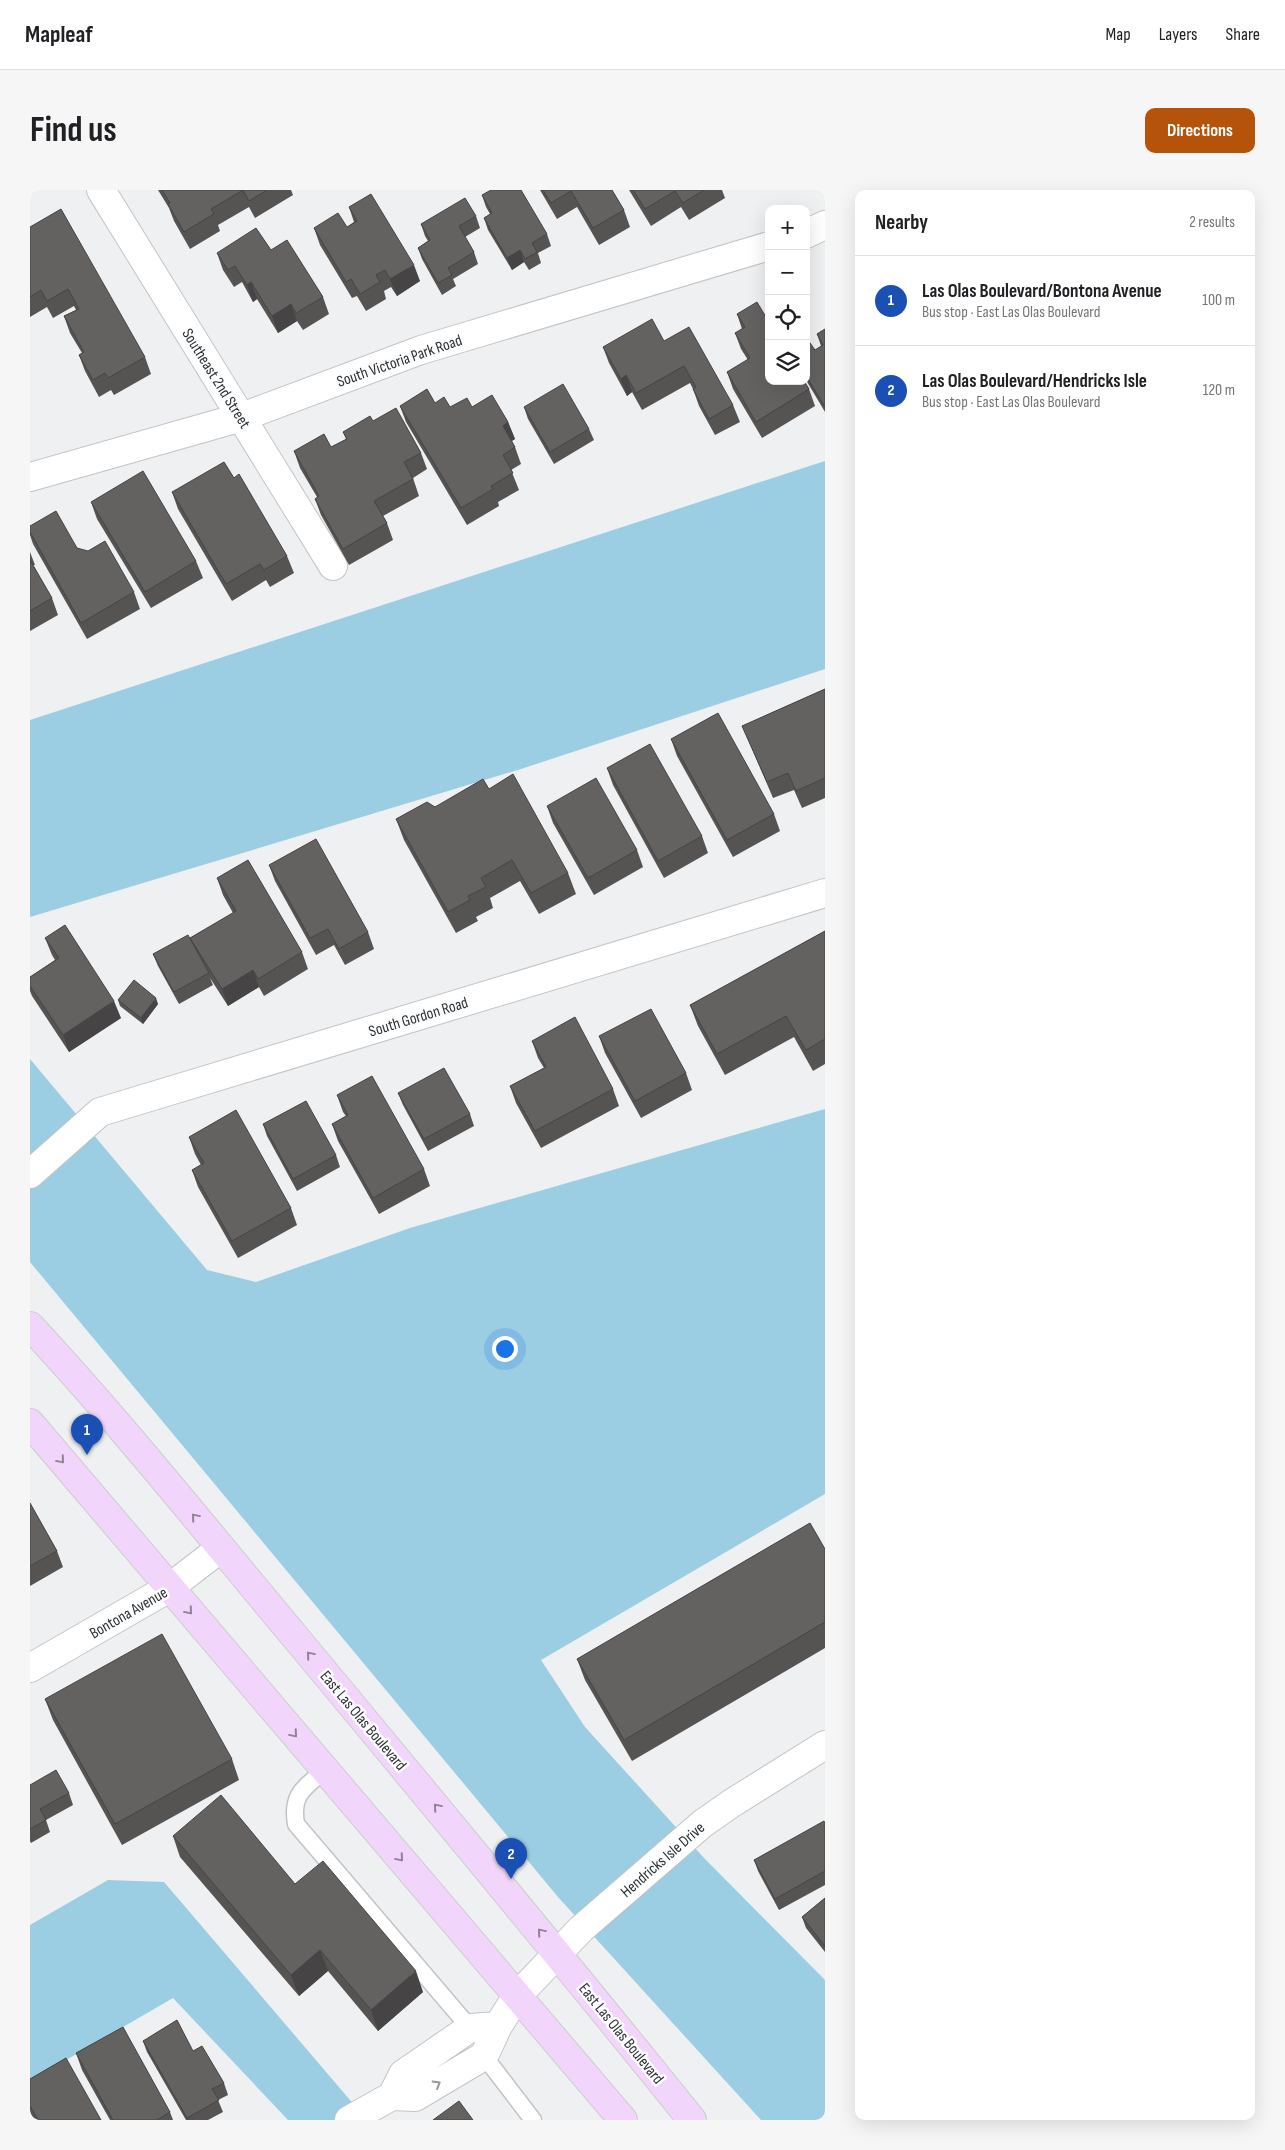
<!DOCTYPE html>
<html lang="en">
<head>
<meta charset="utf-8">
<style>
  :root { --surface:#fff; --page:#f6f6f6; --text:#202124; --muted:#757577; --line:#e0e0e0; --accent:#b45309 }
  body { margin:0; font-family:"Sofia Sans Condensed",sans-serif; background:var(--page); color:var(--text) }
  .controls { position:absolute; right:15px; top:15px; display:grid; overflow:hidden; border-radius:10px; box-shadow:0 5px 20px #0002 }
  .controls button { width:45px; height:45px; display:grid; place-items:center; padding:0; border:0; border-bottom:1px solid var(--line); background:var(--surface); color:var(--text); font:25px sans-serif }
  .you { position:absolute; left:474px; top:1158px; width:18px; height:18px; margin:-12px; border:4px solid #fff; border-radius:50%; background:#1a73e8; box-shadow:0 0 0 8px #1a73e833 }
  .badge { display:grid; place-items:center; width:32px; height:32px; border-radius:50%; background:var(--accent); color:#fff; font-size:16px; font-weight:700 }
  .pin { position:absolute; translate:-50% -41px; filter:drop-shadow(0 1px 2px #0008) }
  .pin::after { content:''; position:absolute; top:26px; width:18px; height:15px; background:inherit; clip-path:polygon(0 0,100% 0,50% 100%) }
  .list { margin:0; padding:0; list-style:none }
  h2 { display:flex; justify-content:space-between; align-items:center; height:65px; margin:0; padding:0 20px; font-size:21px }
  h2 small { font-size:16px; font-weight:400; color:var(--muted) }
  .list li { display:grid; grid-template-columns:32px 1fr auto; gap:15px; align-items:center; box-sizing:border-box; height:90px; padding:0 20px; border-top:1px solid var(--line) }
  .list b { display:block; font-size:19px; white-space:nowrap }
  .list p { margin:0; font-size:16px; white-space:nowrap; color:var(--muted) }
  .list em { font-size:16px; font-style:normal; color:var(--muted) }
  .icon { flex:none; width:28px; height:28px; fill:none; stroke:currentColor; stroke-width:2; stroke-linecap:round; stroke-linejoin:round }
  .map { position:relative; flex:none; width:795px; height:1930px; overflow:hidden; border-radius:10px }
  header { display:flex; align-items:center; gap:30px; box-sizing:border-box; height:70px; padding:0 25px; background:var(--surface); border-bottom:1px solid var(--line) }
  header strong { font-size:24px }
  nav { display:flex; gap:28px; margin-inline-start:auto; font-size:18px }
  .intro { display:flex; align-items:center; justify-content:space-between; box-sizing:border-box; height:120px; padding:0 30px }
  h1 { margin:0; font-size:35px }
  .button { padding:12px 22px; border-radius:10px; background:var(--accent); color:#fff; font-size:18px; font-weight:700 }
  main { display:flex; gap:30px; padding:0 30px }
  aside { flex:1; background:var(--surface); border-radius:10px; box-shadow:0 5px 20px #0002 }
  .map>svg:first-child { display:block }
  .water { fill:#9bcde3 }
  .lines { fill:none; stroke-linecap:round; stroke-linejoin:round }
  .service-casing { stroke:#c2c4c7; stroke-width:19 }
  .minor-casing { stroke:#c2c4c7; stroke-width:30 }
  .primary-casing { stroke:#cdcdcd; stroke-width:30 }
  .service { stroke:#fff; stroke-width:16 }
  .minor { stroke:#fff; stroke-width:28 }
  .primary { stroke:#f2d5fb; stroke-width:28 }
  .wall { fill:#565353 }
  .shaded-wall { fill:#464444 }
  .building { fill:#646161; stroke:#464444 }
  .oneway { stroke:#908296 }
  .oneway2 { stroke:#979798 }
  .labels { text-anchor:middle; stroke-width:5; stroke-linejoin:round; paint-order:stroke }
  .street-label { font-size:16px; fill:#2f2f30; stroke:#fbfdff }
</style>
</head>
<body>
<header>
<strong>Mapleaf</strong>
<nav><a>Map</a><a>Layers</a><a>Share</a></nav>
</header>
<div class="intro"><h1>Find us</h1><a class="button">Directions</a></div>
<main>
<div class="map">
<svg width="795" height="1930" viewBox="0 0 795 1930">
  <rect width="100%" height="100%" fill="#eef0f2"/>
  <path class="water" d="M795,271V479L491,579L0,727V530Z
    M0,869L177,1080L226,1092L380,1038L795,919V1304L511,1470L555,1537L674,1668L795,1790V1930H731L528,1707L0,1072Z
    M78,1690L134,1692L337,1930H258L143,1808L0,1891V1735Z"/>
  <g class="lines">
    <defs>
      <path id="service" d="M295,1580C274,1598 261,1604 266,1634L440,1838
        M454,1866L503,1930"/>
      <path id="minor" d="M71,0L303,376
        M776,44L795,35
        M0,287L212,227L391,160L739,56
        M0,984L70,922L795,703
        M0,1478L139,1398L191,1358
        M362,1906L373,1884L440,1838L468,1836
        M319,1930L362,1906L385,1907L454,1866L468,1836L487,1806L551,1739L672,1634L702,1613L795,1555"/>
      <path id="primary" d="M0,1136C93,1236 179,1344 266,1448C399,1608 532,1768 662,1930
        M0,1233L593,1930"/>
    </defs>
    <use href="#service" class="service-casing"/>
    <use href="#minor" class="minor-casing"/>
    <use href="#primary" class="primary-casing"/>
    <use href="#service" class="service"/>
    <use href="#minor" class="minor"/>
    <use href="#primary" class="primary"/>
  </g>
  <path class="wall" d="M128,0H261L263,5L225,28L219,17L188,35L190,41L160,59L144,31L139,18Z
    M510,0H582L594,20L600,37L569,55L547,17L527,29Z
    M599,0H692L695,8L659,30L651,17L621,36Z
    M452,5L517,44L521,56L508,63L511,73L499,80L494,72L482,80L458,40L454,28L460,24L456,17Z
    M319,17L390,91L367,106L361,97L354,101L356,109L336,121L327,106L322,108L290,55L284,38L317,37L324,32Z
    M446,26L450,38L435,47L444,62L448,74L423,89L426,96L412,105L392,69L388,58L398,51L395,46L391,34Z
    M0,37L115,167L121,184L84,205L81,200L69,207L55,181L49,165L52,163L40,143L34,126L46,120L44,116L23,128L17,117L0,127Z
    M241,60L293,107L299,124L273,140L267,131L248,143L227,109L223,112L212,92L204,97L193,80L187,63Z
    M707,124L779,199L785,216L732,248L703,199L697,182L718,170L711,159L705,143L712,139Z
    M795,139V222L776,190V151L785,160L791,156L787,144Z
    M634,151L703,215L710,232L685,245L669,216L663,199L660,193L612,220L602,202L597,206L579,173L573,157Z
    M405,213L420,217H442L478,232L485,249L481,251L485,257L491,274L481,280L489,300L468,312L469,316L437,335L376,232L370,216Z
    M494,217L559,239L564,250L524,274L498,229Z
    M343,231L391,263L397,279L383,288L389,306L353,326L357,333L363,350L319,375L291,325L285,309L287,307L270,278L264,261L301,257L316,249L313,242Z
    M204,288L257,366L264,383L240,397L236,390L202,411L148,319L142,302Z
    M61,312L166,371L173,388L121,418L67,329Z
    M0,336L47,358L104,402L110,419L57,449L3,354L0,345Z
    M0,362L5,375H3L22,408L28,425L0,441Z
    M795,499V608L772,618L764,600L743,608L719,552L712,536Z
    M641,549L744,624L750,641L703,667L647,566Z
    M577,578L672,646L678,663L634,688L583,595Z
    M459,599L538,683L546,704L509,724L490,691L460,708L463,718L446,727L448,731L426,743L374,650L366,629Z
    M517,616L607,660L613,677L564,705L523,633Z
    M239,675L338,742L344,759L315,775L304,755L286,765L245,691Z
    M187,688L272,762L278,779L234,806L229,797L198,816L180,788L183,795L149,814L128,776L123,764L162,753L160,748L203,723L193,705Z
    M795,741V874L783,881L764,847L695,885L668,836L660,815Z
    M15,748L91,828L39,862L2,806L0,801V787L25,770L22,765Z
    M88,810L128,814L113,834L90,816Z
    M569,846L656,883L662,900L611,928L575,863Z
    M502,851L583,899L589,916L511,958L486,913L480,896L514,878L508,868Z
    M368,903L440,924L444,936L398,961L373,915Z
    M307,905L394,979L400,996L349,1024L308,951L302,934L316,926L313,922Z
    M233,934L306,965L310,977L267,1001L237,946Z
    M159,947L261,1018L267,1035L208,1068L168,997L162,980L171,975L165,964Z
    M0,1313L27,1361L33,1377L0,1396Z
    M795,1359V1458L602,1571L555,1490L547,1469Z
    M15,1509L202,1569L209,1590L92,1655L23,1530Z
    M0,1595L39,1603L43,1615L16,1630L20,1642L1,1653L0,1651Z
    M795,1633V1695L749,1720L728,1681L724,1670Z
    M143,1646L265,1694L393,1802L348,1841L298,1781L269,1806L150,1667Z
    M795,1708V1762L776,1738L772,1727Z
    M113,1851L163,1861L194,1893L198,1905L188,1910L193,1922L178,1930H156L117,1862Z
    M46,1863L140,1922L143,1930H80L52,1880Z
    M0,1889L71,1930H4L0,1922Z"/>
  <path class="shaded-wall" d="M490,60L494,72L482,80L477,68Z
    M384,75L390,91L367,106L360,89Z
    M221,92L227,109L223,112L217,95Z
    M261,114L267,131L248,143L242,126Z
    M596,185L602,202L597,206L591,189Z
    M478,232L485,249L479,253L473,236Z
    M223,780L229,797L198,816L192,799Z
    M126,808L128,814L113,834L111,828Z
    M84,811L91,828L39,862L33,845Z
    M290,1760L298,1781L269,1806L261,1785Z
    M386,1781L393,1802L348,1841L341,1820Z"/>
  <path class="building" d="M132,0H237L219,11L213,0L181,19L184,24L154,42L138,14L140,13Z
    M461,0H491L517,44L502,53L507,62L495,69L490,60L477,68L454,28L462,23L452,5Z
    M513,0H582L594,20L563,38L541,1L521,13Z
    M603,0H674L653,13L645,1L615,19Z
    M341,4L384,75L360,89L355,80L346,85L350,92L330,104L321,89L316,92L284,38L308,23L317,37L327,31L319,17Z
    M435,8L446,26L429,36L444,62L418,78L422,85L408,93L388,58L400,50L391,34Z
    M31,19L115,167L78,188L75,183L63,190L49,165L54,162L34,126L49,119L38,99L17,111L11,100L0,107V37Z
    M226,38L241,60L257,50L293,107L266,123L261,114L242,126L221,92L217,95L205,76L198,80L187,63Z
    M727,112L739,132V191H774L779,199L726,232L697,182L720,168L705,143L715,137L707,124Z
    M622,129L634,151L659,137L703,215L679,229L663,199L666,197L654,176L606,203L596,185L591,189L573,157Z
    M795,139V217L776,186V151L778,150L785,160L793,155L787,144Z
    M533,194L559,239L520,262L494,217Z
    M397,199L405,213L414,207L420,217L437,208L442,217L462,205L478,232L473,236L485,257L473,265L483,283L461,296L463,299L431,318L370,216Z
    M366,218L391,263L374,272L383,289L344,311L357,333L313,359L285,309L289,306L264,261L294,244L301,257L317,249L313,242L340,226L343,231Z
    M194,272L204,288L209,284L257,366L234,380L230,374L196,394L142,302Z
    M113,281L166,371L115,402L61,312Z
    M26,321L47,358L58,361L75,351L104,402L51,433L0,342V336Z
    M0,370L22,408L0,421Z
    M795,499V588L766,601L758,583L737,592L712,536Z
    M688,523L744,624L697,650L641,549Z
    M620,554L672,646L628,671L577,578Z
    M483,584L538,683L501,703L482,670L451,688L456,697L438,706L440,710L418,722L366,629L397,612L405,617L453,589L459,599Z
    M566,588L607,660L558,688L517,616Z
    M286,649L338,742L309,759L298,739L280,748L239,675Z
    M218,670L272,762L228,789L223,780L192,799L160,748L206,721L187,688Z
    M35,735L84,811L33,845L0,796V787L29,768L15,748Z
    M795,741V849L776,860L756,826L687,864L660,815Z
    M158,745L179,783L144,802L123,764Z
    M104,790L126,808L111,828L88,810Z
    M621,819L656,883L605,911L569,846Z
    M545,827L583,899L505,941L480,896L516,877L502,851Z
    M414,878L440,924L394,949L368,903Z
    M342,886L394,979L343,1008L302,934L318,925L307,905Z
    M276,911L306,965L263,989L233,934Z
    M206,920L261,1018L202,1051L162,980L174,973L159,947Z
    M0,1313L27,1361L0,1376Z
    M780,1333L795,1359V1432L594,1550L547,1469Z
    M132,1444L202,1569L85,1634L15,1509Z
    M26,1580L39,1603L10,1619L16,1630L0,1639V1595Z
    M191,1605L265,1694L293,1671L386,1781L341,1820L290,1760L261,1785L143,1646Z
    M794,1631L795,1633V1681L745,1709L724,1670Z
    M795,1708V1756L772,1727Z
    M147,1830L163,1861L172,1856L194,1893L182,1899L189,1910L157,1928L113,1851Z
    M93,1837L140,1922L127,1930H83L46,1863Z
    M36,1868L71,1930H8L0,1916V1889Z
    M429,1911L443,1930H403Z"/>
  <defs><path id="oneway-chevron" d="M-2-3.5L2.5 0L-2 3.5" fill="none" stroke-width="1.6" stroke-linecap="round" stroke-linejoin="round" transform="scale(1.25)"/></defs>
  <g class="oneway">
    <use href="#oneway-chevron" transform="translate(31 1270) rotate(50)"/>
    <use href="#oneway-chevron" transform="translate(165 1327) rotate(-130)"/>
    <use href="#oneway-chevron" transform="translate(159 1421) rotate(50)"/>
    <use href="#oneway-chevron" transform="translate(280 1465) rotate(-130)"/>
    <use href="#oneway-chevron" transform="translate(264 1544) rotate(50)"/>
    <use href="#oneway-chevron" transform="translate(407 1617) rotate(-130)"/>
    <use href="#oneway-chevron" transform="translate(370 1668) rotate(50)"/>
    <use href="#oneway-chevron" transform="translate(511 1742) rotate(-130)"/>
  </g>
  <use class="oneway2" href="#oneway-chevron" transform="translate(407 1894) rotate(-31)"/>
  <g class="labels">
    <g class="street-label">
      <text transform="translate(369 170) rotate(-19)" y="6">South Victoria Park Road</text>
      <text transform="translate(187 188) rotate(58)" y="6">Southeast 2nd Street</text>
      <text transform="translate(388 826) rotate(-17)" y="6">South Gordon Road</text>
      <text transform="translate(98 1422) rotate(-30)" y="6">Bontona Avenue</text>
      <text transform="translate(334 1530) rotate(50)" y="6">East Las Olas Boulevard</text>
      <text transform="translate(632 1669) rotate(-41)" y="6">Hendricks Isle Drive</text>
      <text transform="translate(592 1843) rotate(51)" y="6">East Las Olas Boulevard</text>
    </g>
  </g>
</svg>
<div class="controls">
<button>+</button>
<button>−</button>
<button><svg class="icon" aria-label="locate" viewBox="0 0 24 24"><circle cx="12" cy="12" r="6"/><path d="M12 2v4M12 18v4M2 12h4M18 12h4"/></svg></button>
<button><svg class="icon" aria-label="layers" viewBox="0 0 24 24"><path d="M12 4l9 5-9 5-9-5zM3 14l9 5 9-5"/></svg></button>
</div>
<div class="you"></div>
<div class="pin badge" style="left:57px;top:1265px;background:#1a4fb4">1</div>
<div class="pin badge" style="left:481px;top:1689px;background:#1a4fb4">2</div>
</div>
<aside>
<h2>Nearby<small>2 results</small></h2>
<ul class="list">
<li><span class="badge" style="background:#1a4fb4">1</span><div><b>Las Olas Boulevard/Bontona Avenue</b><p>Bus stop · East Las Olas Boulevard</p></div><em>100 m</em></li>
<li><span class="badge" style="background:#1a4fb4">2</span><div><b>Las Olas Boulevard/Hendricks Isle</b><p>Bus stop · East Las Olas Boulevard</p></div><em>120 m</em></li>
</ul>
</aside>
</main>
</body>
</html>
